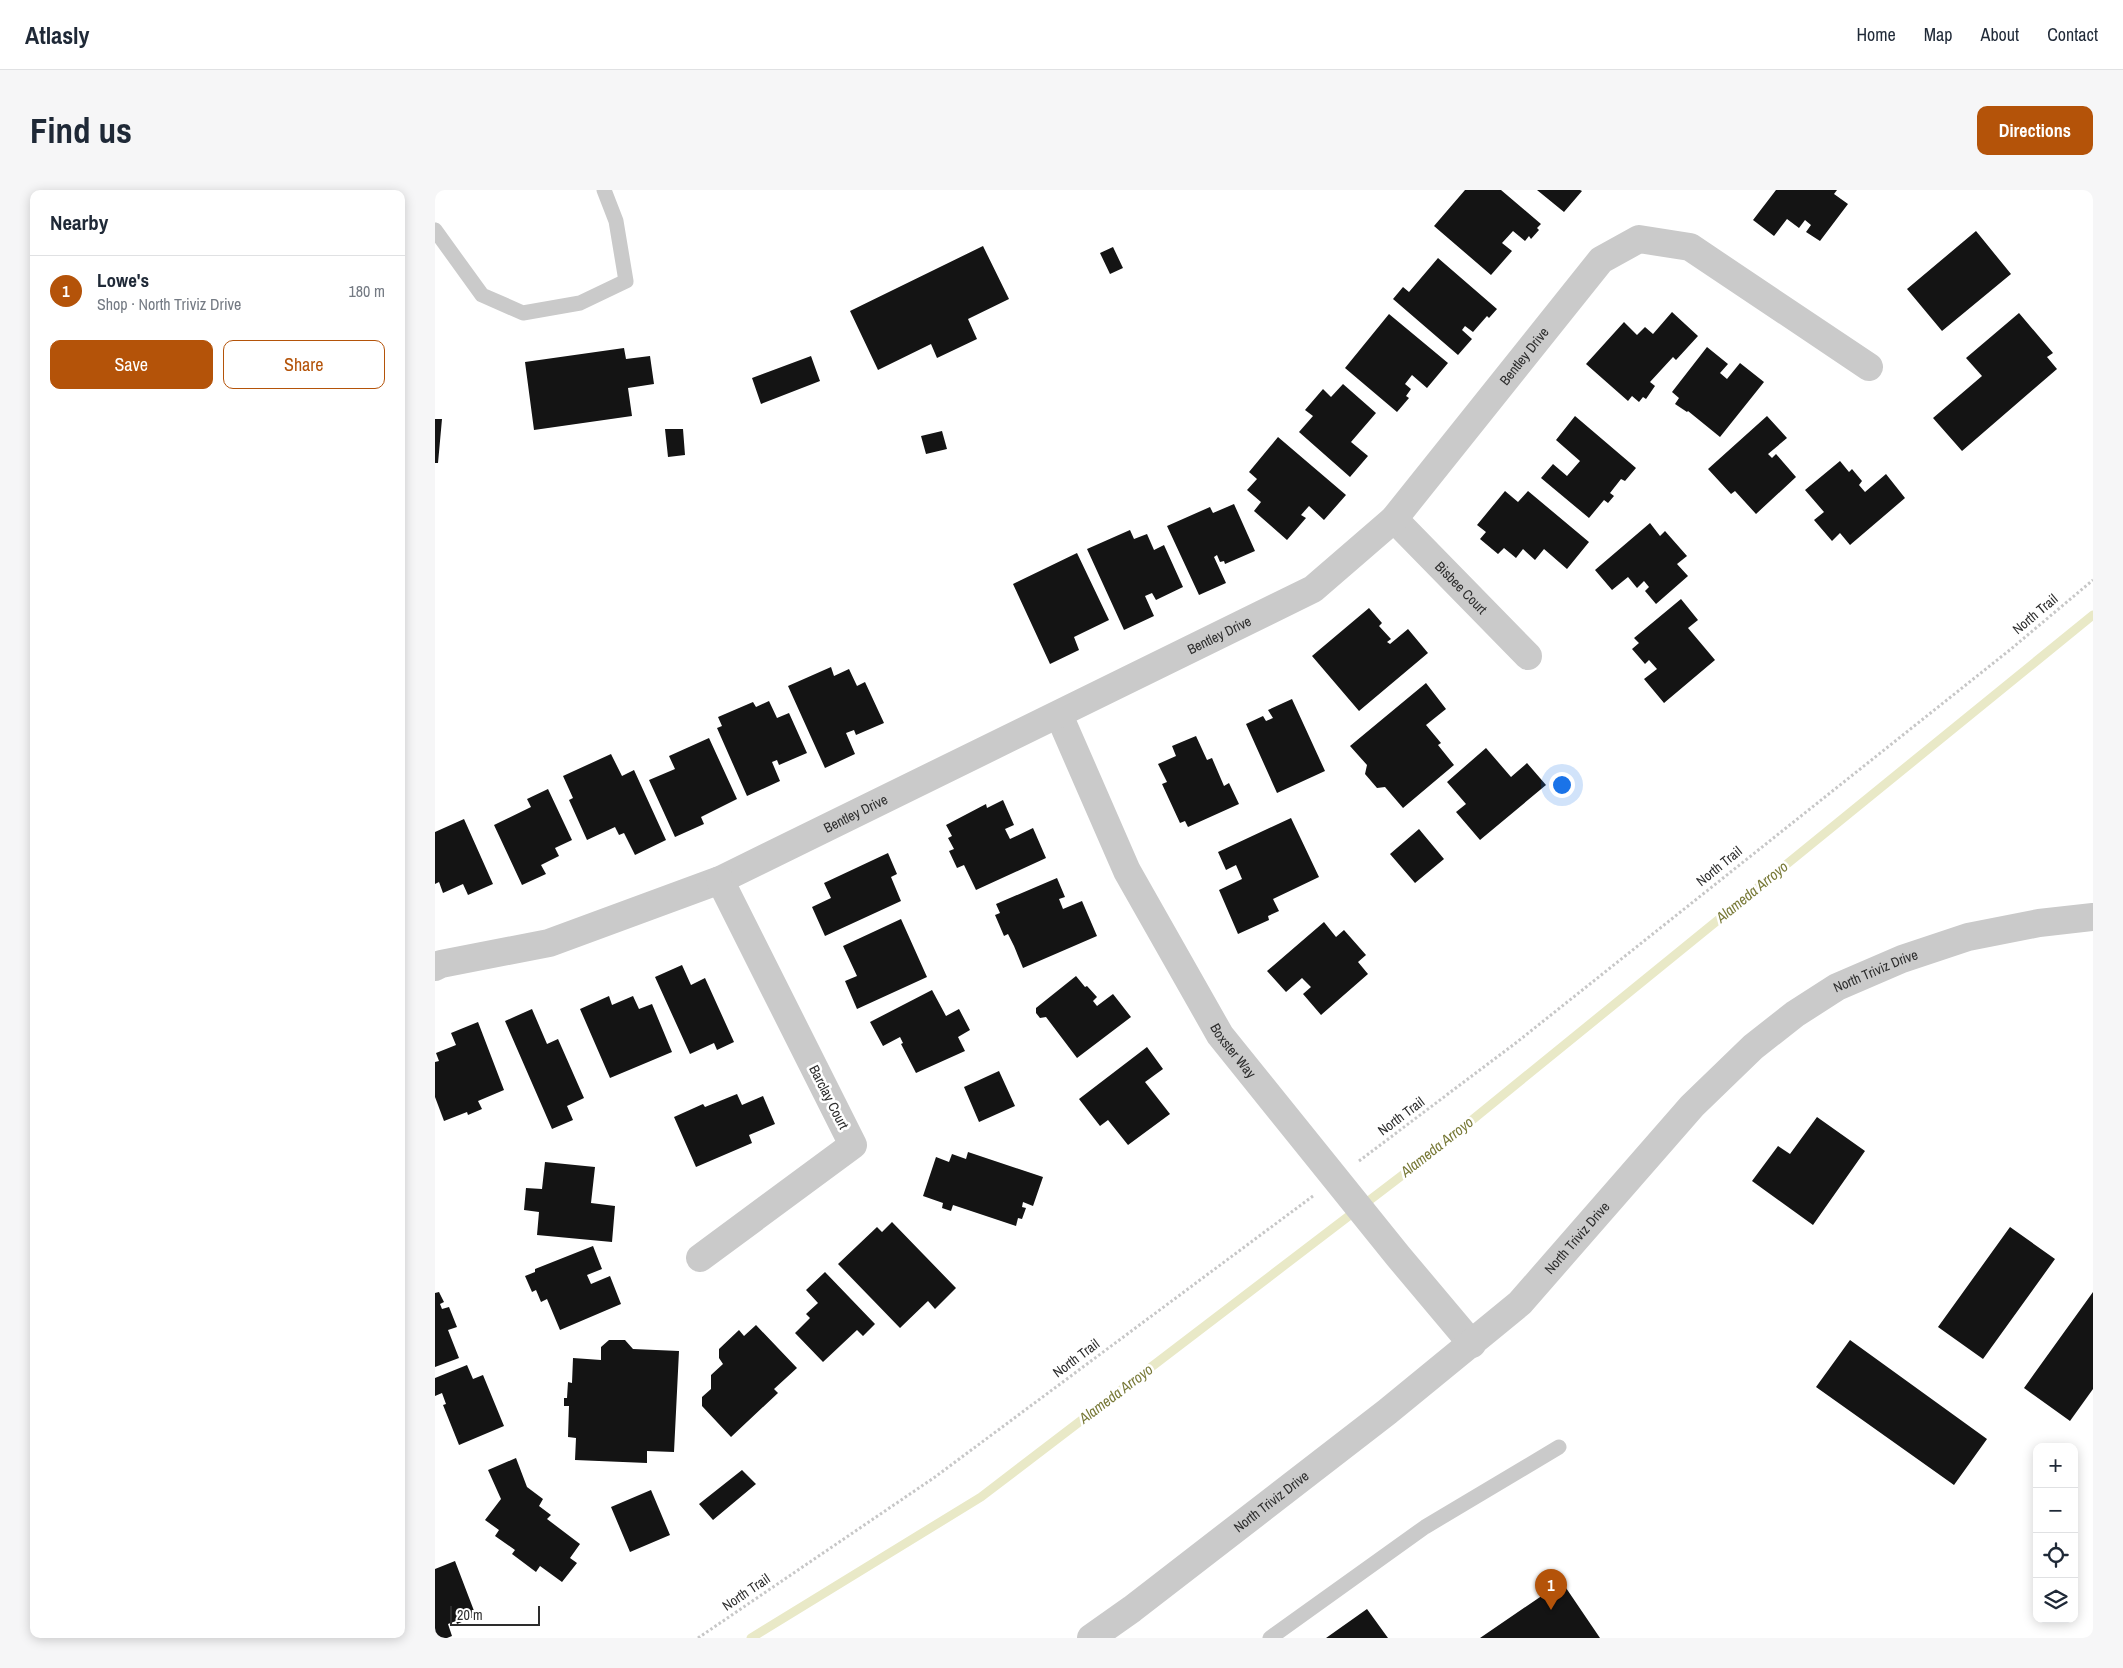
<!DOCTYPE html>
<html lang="en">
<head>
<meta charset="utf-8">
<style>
  :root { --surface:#fff; --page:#f6f6f7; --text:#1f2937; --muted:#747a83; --line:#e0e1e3; --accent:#b45309 }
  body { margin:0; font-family:"Archivo Narrow",sans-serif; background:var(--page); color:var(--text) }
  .controls { position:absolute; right:15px; bottom:15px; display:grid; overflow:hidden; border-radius:10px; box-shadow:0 2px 12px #0003 }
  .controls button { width:45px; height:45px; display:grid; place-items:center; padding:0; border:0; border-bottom:1px solid var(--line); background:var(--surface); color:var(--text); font:25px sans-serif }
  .scale { position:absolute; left:15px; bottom:12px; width:90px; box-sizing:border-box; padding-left:5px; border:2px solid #2d2d2d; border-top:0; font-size:14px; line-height:18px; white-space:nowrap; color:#2d2d2d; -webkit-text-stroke:4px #fff; paint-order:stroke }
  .you { position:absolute; left:1126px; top:594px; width:18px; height:18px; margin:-12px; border:4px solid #fff; border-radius:50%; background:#1a73e8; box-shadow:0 0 0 8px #1a73e833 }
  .badge { display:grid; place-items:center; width:32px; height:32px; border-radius:50%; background:var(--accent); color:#fff; font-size:16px; font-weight:700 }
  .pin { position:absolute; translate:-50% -41px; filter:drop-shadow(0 1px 2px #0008) }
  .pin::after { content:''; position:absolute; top:26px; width:18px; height:15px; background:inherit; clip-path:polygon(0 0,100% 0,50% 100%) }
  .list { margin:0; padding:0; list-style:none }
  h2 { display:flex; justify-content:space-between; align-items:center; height:65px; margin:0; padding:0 20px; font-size:21px }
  h2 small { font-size:16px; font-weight:400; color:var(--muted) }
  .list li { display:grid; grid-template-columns:32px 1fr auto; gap:15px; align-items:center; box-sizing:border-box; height:70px; padding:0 20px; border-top:1px solid var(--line) }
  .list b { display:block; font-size:19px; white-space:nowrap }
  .list p { margin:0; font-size:16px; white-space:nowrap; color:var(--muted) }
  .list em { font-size:16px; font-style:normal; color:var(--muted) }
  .actions { display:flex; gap:10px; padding:15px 20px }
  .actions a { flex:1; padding:11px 0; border:1px solid var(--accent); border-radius:10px; text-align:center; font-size:18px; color:var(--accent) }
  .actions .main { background:var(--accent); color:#fff }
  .icon { flex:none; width:28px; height:28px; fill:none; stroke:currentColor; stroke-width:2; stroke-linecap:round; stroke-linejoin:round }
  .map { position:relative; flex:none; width:1658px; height:1448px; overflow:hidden; border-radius:10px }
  header { display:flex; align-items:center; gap:30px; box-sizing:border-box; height:70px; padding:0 25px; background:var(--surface); border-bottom:1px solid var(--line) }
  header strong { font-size:24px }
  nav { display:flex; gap:28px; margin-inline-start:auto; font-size:18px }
  .intro { display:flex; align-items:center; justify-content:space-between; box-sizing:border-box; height:120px; padding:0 30px }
  h1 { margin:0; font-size:35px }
  .button { padding:12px 22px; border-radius:10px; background:var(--accent); color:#fff; font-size:18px; font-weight:700 }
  main { display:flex; gap:30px; padding:0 30px }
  aside { flex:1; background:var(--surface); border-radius:10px; box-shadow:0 2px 12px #0003 }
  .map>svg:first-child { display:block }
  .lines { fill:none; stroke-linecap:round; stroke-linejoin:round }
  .stream { stroke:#e9e9c7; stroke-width:9 }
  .building { fill:#141414 }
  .path { stroke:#c7c7c7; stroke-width:3; stroke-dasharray:2.5 2.5; stroke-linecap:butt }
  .service { stroke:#cacaca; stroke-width:15 }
  .minor { stroke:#cacaca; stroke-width:28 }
  .tertiary { stroke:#cacaca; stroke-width:28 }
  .labels { text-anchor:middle; stroke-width:5; stroke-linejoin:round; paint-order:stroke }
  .street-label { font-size:14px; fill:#2d2d2d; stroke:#fff }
  .water-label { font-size:15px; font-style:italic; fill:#787937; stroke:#fff }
</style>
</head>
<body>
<header>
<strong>Atlasly</strong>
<nav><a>Home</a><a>Map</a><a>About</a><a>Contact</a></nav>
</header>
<div class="intro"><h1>Find us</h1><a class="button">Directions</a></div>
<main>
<aside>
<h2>Nearby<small></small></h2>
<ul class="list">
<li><span class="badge">1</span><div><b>Lowe's</b><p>Shop · North Triviz Drive</p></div><em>180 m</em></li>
</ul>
<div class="actions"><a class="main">Save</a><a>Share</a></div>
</aside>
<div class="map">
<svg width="1658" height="1448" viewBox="0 0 1658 1448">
  <rect width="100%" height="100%" fill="#fff"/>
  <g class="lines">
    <path class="stream" d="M316,1448L546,1307L999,961L1658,425"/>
  </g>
  <path class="building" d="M1030,0H1066L1106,34L1102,38L1104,40L1096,49L1094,46L1090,51L1078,41L1067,53L1077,61L1056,85L999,36Z
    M1102,0H1145L1147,1L1129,22Z
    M1341,0H1402L1399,4L1413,14L1385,51L1371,42L1376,35L1370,30L1364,38L1352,29L1339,46L1318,30Z
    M1541,41L1576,84L1507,141L1472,99Z
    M548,56L574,109L533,129L542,149L502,168L496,154L443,180L415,121Z
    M678,57L688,78L675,84L665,63Z
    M1003,68L1062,119L1054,128L1052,126L1038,142L1030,136L1027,140L1037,149L1023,165L958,109L968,97L974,102Z
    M1237,122L1263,146L1241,170L1238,167L1215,192L1220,196L1211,209L1208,207L1204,212L1197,206L1193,211L1151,174L1189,132L1202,145L1210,137L1218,144Z
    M1584,123L1618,163L1612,167L1622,179L1527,261L1498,228L1547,186L1531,168Z
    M954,124L1013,173L992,198L977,185L970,194L976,199L971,206L974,208L962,222L910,178Z
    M1272,157L1293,174L1285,183L1292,189L1305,173L1329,192L1285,247L1253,221L1252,222L1240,214L1244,208L1237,202Z
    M189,158L191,169L215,166L219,194L193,198L197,226L99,240L90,172Z
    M376,166L385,191L326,214L317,188Z
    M908,194L941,223L916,252L933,266L915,287L864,242L878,226L870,220L888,199L896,207Z
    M1140,226L1201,278L1190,291L1186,289L1175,303L1179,306L1173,313L1169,310L1154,328L1106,288L1118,274L1132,286L1145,271L1121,250Z
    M1332,226L1352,248L1333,264L1337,268L1341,264L1361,287L1321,324L1300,301L1296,304L1273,279Z
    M0,229H7L3,273H0Z
    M230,239H248L250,265L233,267Z
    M507,241L512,259L491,264L486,246Z
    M843,247L911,305L889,330L874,316L866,325L871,328L852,350L819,321L826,312L812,300L822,289L814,282Z
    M1405,271L1414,282L1417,279L1427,291L1424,295L1430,302L1451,284L1470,308L1415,355L1405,343L1397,351L1379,330L1389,322L1370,300Z
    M1070,301L1083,312L1093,301L1154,352L1132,379L1109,359L1100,370L1088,359L1081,368L1069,358L1063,364L1045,349L1051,342L1042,335Z
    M799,314L820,361L790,374L789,371L785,372L782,365L779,367L791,393L764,405L732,336L775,317L778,323Z
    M1215,333L1225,346L1230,341L1252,366L1242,374L1253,386L1221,414L1210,401L1214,397L1209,391L1202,398L1193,387L1177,400L1160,380Z
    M695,340L699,349L712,344L719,360L729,355L748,397L721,410L717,403L710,406L719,426L689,440L652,359Z
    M642,363L674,430L639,447L644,460L615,474L578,394Z
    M1246,409L1263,430L1253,438L1280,470L1229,513L1209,489L1222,479L1214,470L1210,474L1197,459L1204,453L1199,448Z
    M934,418L947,433L944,436L956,449L952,452L955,454L973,439L993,463L924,521L877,466Z
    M396,477L399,486L414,479L422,496L430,492L449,533L421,545L419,540L411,543L420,564L390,578L353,496Z
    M991,493L1011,519L991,535L1006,553L1003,555L1019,575L968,618L950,597L942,598L930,584L932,575L915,556Z
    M857,509L890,581L842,603L811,534L828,526L831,531L838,528L833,520Z
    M334,511L342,528L354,523L372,563L344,575L342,570L337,572L345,591L312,606L282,538L287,536L283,527L318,512L321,517Z
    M761,546L772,570L777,568L789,596L794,593L804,614L753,637L750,631L745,633L727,594L732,592L723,574L741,566L737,556Z
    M274,548L302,609L266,627L269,634L240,647L214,590L240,579L234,566Z
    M1051,558L1076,587L1092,573L1111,595L1045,650L1021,622L1031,614L1012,592Z
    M176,564L187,586L199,580L231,650L200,665L189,643L184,645L180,637L152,650L134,610L138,608L128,586Z
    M113,599L137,650L120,658L124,666L106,675L111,684L87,695L59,635L96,617L92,609Z
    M568,610L579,635L570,639L575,649L598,638L611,668L541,700L529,675L522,678L514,661L519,659L513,648L517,646L511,635L551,614L552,618Z
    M856,628L884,687L838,709L844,721L833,726L834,730L803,744L784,700L807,689L801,675L791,680L783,662Z
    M29,629L58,694L33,705L28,694L8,703L4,692L0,694V642Z
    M984,639L1009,669L980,693L955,664Z
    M453,663L462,684L456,687L466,711L390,746L377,717L396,708L389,693Z
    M622,688L630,707L624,709L628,719L647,711L662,746L588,778L579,756L573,744L569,746L560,725L565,723L561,714Z
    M466,729L492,787L422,819L410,791L422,786L408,756Z
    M889,732L901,747L909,740L931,765L923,772L933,784L886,825L868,804L876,797L867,788L851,802L832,781Z
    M247,775L256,795L270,788L299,852L282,860L279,853L255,864L220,787Z
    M641,786L650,797L652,796L662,807L658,811L662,816L678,804L696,827L642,868L611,827L605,828L601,823V818Z
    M497,800L511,826L524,819L535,840L523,847L530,861L481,883L466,854L468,853L465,847L448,856L435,832Z
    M174,806L177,815L198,806L204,819L217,814L237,862L175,888L145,819Z
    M97,819L112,854L123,849L149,908L132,916L138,930L117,939L70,831Z
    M43,832L69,900L43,911L47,919L33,925L32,922L9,931L0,907V872L4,871L1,863L21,855L16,843Z
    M712,857L728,879L710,892L735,924L693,955L673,930L665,936L644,909Z
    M564,881L580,916L544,932L529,897Z
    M302,904L307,915L328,906L340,934L314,945L317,953L261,977L239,927L268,914L270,917Z
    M1382,927L1430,961L1378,1035L1317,991L1343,956L1355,964Z
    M533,962L608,987L598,1016L588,1012L587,1017L591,1018L587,1029L583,1028L581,1036L518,1015L516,1021L507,1018L508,1013L488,1006L501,967L514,972L517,964L531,969Z
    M110,972L160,977L156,1013L180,1016L177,1052L102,1045L104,1022L89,1020L91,998L107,999Z
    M457,1032L521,1098L500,1119L493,1111L465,1138L403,1074L442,1037L447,1042Z
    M1575,1037L1620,1069L1548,1169L1503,1137Z
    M158,1056L167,1079L152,1085L156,1094L175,1086L186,1114L125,1140L112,1109L106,1112L101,1100L97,1102L90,1086L100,1082V1079Z
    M390,1082L440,1134L428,1146L422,1140L388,1172L360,1143L375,1128L371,1124L383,1113L371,1100Z
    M4,1102L9,1112L5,1114L7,1119L14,1117L22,1137L13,1140L24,1168L0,1177V1103Z
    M1658,1102V1199L1635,1231L1589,1198Z
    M321,1135L362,1178L339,1199L343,1203L296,1247L267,1216V1207L276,1199V1185L288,1174L284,1168V1159L304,1140L309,1146Z
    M174,1150H190L198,1159L244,1161L239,1262L212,1261V1273L140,1270L141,1248L133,1247L134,1216H129V1208H132L133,1192L137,1193L138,1168L166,1170V1157Z
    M1415,1150L1552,1249L1519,1295L1381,1197Z
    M32,1175L38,1189L48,1185L69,1236L24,1255L8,1215L11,1214L7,1203L0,1206V1188Z
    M81,1268L92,1297L108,1309L104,1316L116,1325L112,1329L145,1354L135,1368L142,1373L127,1392L105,1376L101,1382L77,1364L80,1360L60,1346L64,1340L50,1330L66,1309L53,1280Z
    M307,1280L321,1294L278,1330L264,1314Z
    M216,1300L235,1345L195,1362L176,1317Z
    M20,1371L41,1426L22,1434L21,1431L13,1434L17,1446L12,1448H0V1379Z
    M1127,1392L1165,1448H1045Z
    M932,1419L953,1448H891Z"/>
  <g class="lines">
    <path class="path" d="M924,971L1082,852L1576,459L1658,390
      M263,1448L500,1287L878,1006"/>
    <path class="service" d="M0,40L47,105L88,123L145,113L191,91L181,31L169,0
      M835,1448L990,1337L1124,1257"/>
    <g class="minor">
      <path id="s1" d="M959,329L1093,466"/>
      <path id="s2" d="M624,525L692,681L785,845L963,1066L1037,1154"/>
      <path id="s3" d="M0,777L6,774L114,753L285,690L878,399L959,329L1166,70L1204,49L1255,57L1434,177"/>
      <path d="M265,1068L418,955L285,690"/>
    </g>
    <path class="tertiary" id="s4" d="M656,1448L697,1419L952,1222L1085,1113L1257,916L1318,857L1360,824L1402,797L1467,769L1533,747L1604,733L1658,727"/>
  </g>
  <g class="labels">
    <g class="street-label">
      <text dy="5" stroke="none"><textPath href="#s3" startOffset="1275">Bentley Drive</textPath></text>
      <text dy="5" stroke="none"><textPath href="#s1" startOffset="96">Bisbee Court</textPath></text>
      <text transform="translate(1600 424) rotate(-40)" y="5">North Trail</text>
      <text dy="5" stroke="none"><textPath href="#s3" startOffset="855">Bentley Drive</textPath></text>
      <text dy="5" stroke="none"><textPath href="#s3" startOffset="450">Bentley Drive</textPath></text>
      <text transform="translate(1284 676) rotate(-39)" y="5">North Trail</text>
      <text dy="5" stroke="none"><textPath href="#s4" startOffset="1036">North Triviz Drive</textPath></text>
      <text dy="5" stroke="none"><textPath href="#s2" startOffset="379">Boxster Way</textPath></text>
      <text transform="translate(394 907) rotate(63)" y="5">Barclay Court</text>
      <text transform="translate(966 926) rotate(-37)" y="5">North Trail</text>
      <text dy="5" stroke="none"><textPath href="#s4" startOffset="631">North Triviz Drive</textPath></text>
      <text transform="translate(641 1168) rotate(-37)" y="5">North Trail</text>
      <text dy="5" stroke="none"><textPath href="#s4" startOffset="226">North Triviz Drive</textPath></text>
      <text transform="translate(311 1402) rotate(-34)" y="5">North Trail</text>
    </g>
    <g class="water-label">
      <text transform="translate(1317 702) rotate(-39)" y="5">Alameda Arroyo</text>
      <text transform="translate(1002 957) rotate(-38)" y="5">Alameda Arroyo</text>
      <text transform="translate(681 1204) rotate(-37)" y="5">Alameda Arroyo</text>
    </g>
  </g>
</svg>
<div class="controls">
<button>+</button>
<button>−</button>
<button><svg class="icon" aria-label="locate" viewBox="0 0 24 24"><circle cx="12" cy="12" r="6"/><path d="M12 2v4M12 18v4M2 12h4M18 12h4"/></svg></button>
<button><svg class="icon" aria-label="layers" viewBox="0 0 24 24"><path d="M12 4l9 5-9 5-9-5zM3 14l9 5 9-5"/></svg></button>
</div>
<div class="scale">20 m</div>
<div class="you"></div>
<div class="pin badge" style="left:1116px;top:1420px">1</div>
</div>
</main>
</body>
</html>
